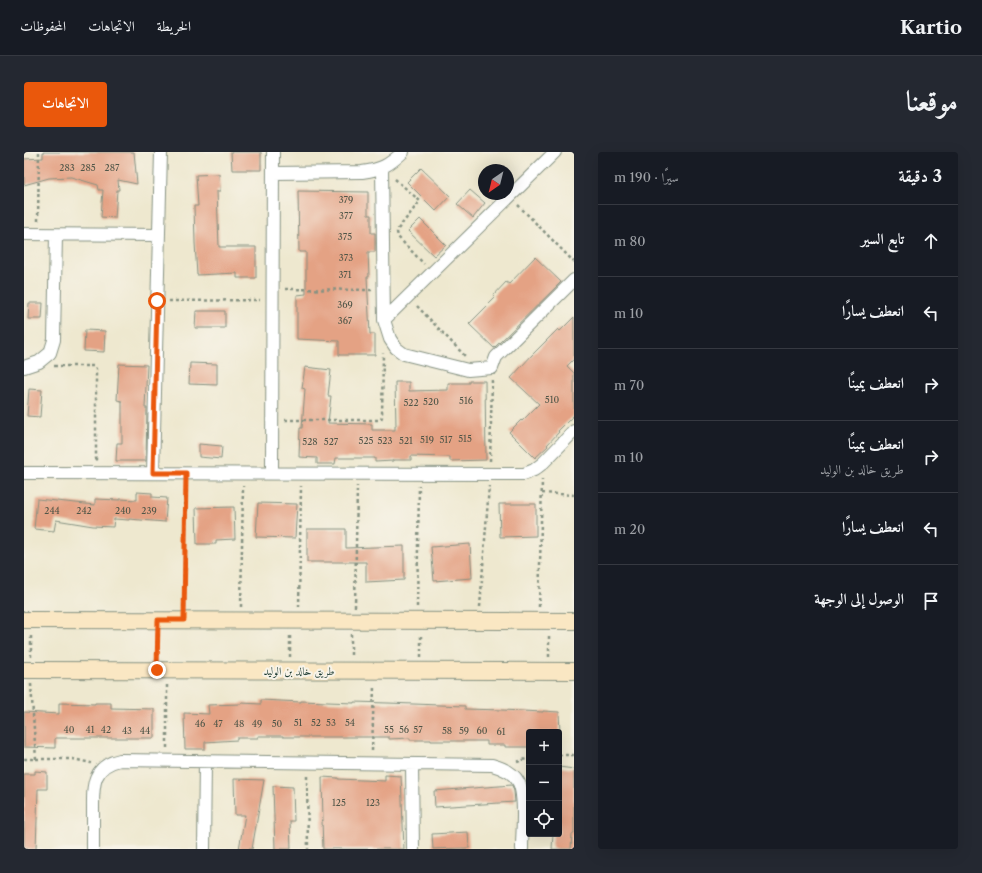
<!DOCTYPE html>
<html lang="ar">
<head>
<meta charset="utf-8">
<style>
  :root { --surface:#171b24; --page:#242831; --text:#f1f3f6; --muted:#9ea1a6; --line:#363941; --accent:#ea580c }
  body { margin:0; font-family:"Libre Caslon Text",Amiri,serif; background:var(--page); color:var(--text); direction:rtl }
  .controls { position:absolute; right:12px; bottom:12px; display:grid; overflow:hidden; border-radius:4px; box-shadow:0 4px 16px #0002 }
  .controls button { width:36px; height:36px; display:grid; place-items:center; padding:0; border:0; border-bottom:1px solid var(--line); background:var(--surface); color:var(--text); font:20px sans-serif }
  .compass { position:absolute; left:454px; top:12px; width:36px; height:36px; border-radius:50%; background:var(--surface); box-shadow:0 4px 16px #0002; rotate:215deg }
  .stop { position:absolute; width:12px; height:12px; margin:-9px; border:3px solid #ea580c; border-radius:50%; background:#fff }
  .stop.end { background:#ea580c; border-color:#fff; box-shadow:0 1px 4px #0008 }
  .list { margin:0; padding:0; list-style:none }
  h2 { display:flex; justify-content:space-between; align-items:center; height:52px; margin:0; padding:0 16px; font-size:17px }
  h2 small { font-size:13px; font-weight:400; color:var(--muted) }
  .list li { display:grid; grid-template-columns:26px 1fr auto; gap:12px; align-items:center; box-sizing:border-box; height:72px; padding:0 16px; border-top:1px solid var(--line) }
  .list b { display:block; font-size:15px; white-space:nowrap }
  .list p { margin:0; font-size:13px; white-space:nowrap; color:var(--muted) }
  .list em { font-size:13px; font-style:normal; color:var(--muted) }
  .icon { flex:none; width:22px; height:22px; fill:none; stroke:currentColor; stroke-width:2; stroke-linecap:round; stroke-linejoin:round }
  .map { position:relative; flex:none; width:550px; height:697px; overflow:hidden; direction:ltr; border-radius:4px }
  header { display:flex; align-items:center; gap:24px; box-sizing:border-box; height:56px; padding:0 20px; background:var(--surface); border-bottom:1px solid var(--line) }
  header strong { font-size:19px }
  nav { display:flex; gap:22px; margin-inline-start:auto; font-size:14px }
  .intro { display:flex; align-items:center; justify-content:space-between; box-sizing:border-box; height:96px; padding:0 24px }
  h1 { margin:0; font-size:28px }
  .button { padding:10px 18px; border-radius:4px; background:var(--accent); color:#fff; font-size:14px; font-weight:700 }
  main { display:flex; gap:24px; padding:0 24px }
  aside { flex:1; background:var(--surface); border-radius:4px; box-shadow:0 4px 16px #0002 }
  .map>svg:first-child { display:block }
  .building { fill:#e4a284 }
  .lines { fill:none; stroke-linecap:round; stroke-linejoin:round }
  .street-casing { stroke:#869282; stroke-width:14 }
  .secondary-casing { stroke:#869282; stroke-width:18 }
  .path { stroke:#869282; stroke-width:2.5; stroke-dasharray:3 3; stroke-linecap:butt }
  .street { stroke:#fff; stroke-width:12 }
  .secondary { stroke:#fae7c3; stroke-width:16 }
  .route { stroke:#ea580c; stroke-width:5 }
  .labels { text-anchor:middle; stroke-width:4; stroke-linejoin:round; paint-order:stroke }
  .number-label { font-size:9px; fill:#505648 }
  .street-label { font-size:11px; fill:#1f3d34; stroke:#f7f3e8 }
</style>
</head>
<body>
<header>
<strong>Kartio</strong>
<nav><a>الخريطة</a><a>الاتجاهات</a><a>المحفوظات</a></nav>
</header>
<div class="intro"><h1>موقعنا</h1><a class="button">الاتجاهات</a></div>
<main>
<aside>
<h2>3 دقيقة<small>سيرًا · 190 m</small></h2>
<ul class="list">
<li><svg class="icon" aria-label="ahead" viewBox="0 0 24 24"><path d="M12 20V5M6 11l6-6 6 6"/></svg><div><b>تابع السير</b></div><em>80 m</em></li>
<li><svg class="icon" aria-label="left" viewBox="0 0 24 24"><path d="M17 20v-9H6M10 6l-5 5 5 5"/></svg><div><b>انعطف يسارًا</b></div><em>10 m</em></li>
<li><svg class="icon" aria-label="right" viewBox="0 0 24 24"><path d="M7 20v-9h11M14 6l5 5-5 5"/></svg><div><b>انعطف يمينًا</b></div><em>70 m</em></li>
<li><svg class="icon" aria-label="right" viewBox="0 0 24 24"><path d="M7 20v-9h11M14 6l5 5-5 5"/></svg><div><b>انعطف يمينًا</b><p>طريق خالد بن الوليد</p></div><em>10 m</em></li>
<li><svg class="icon" aria-label="left" viewBox="0 0 24 24"><path d="M17 20v-9H6M10 6l-5 5 5 5"/></svg><div><b>انعطف يسارًا</b></div><em>20 m</em></li>
<li><svg class="icon" aria-label="arrive" viewBox="0 0 24 24"><path d="M6 21V4h12l-3 4 3 4H6"/></svg><div><b>الوصول إلى الوجهة</b></div></li>
</ul>
</aside>
<div class="map">
<svg width="550" height="697" viewBox="0 0 550 697">
  <rect width="100%" height="100%" fill="#f7f3e8"/>
  <filter id="ink" filterUnits="userSpaceOnUse"><feTurbulence type="fractalNoise" baseFrequency=".025" numOctaves="2"/><feDisplacementMap in="SourceGraphic" scale="8" xChannelSelector="R" yChannelSelector="G"/><feConvolveMatrix kernelMatrix="1 2 1 2 8 2 1 2 1" color-interpolation-filters="sRGB"/></filter>
  <filter id="wash" filterUnits="userSpaceOnUse"><feTurbulence type="fractalNoise" baseFrequency=".012" numOctaves="4" result="noise"/><feDisplacementMap in="SourceGraphic" scale="16" xChannelSelector="R" yChannelSelector="G"/><feGaussianBlur stdDeviation="0.9" result="paint"/><feColorMatrix in="noise" values="0 0 0 0 0 0 0 0 0 0 0 0 0 0 0 0 0 1.4 0 .05"/><feComposite in="paint" operator="in"/></filter>
  <g filter="url(#wash)">
    <rect width="100%" height="100%" fill="#eee8cf"/>
    <g id="blocks">
      <path class="building" d="M19,0H110L113,32L94,28L95,38H93L91,66L77,65L79,38H75L74,33L47,25L25,26L0,33V7L19,6Z
        M207,0H237V18H208Z
        M397,16L426,44L412,59L383,30Z
        M195,22L196,39H193L195,95H232V126H213V121L173,123L171,91L170,54H174L172,23Z
        M446,38L461,51L449,66L433,52Z
        M274,39L344,40V63H347V81H351V100H344L345,125H343L346,182H351V203H315V189L273,187V143L282,142V100H275Z
        M396,67L422,93L410,104L384,79Z
        M511,105L537,130L470,196L445,172L471,146L469,144L482,130L485,132Z
        M5,151H19L18,167H4Z
        M172,159H201V176H171Z
        M550,165V207L543,214L550,221V263L534,279L535,280L523,293L524,294L511,306L485,280L497,268L498,269L515,252L487,226L508,203L534,177L536,179Z
        M61,178L81,179L80,200L60,199Z
        M166,211L193,212V233L165,232Z
        M95,212L123,213L121,256H123L122,309H92L93,291H98V249L93,248Z
        M281,215L307,218L304,244H307L304,271L348,272V278H371V274H372L371,230H385V239L424,238V231H445V229H461L462,308L426,309V305L387,304V308H369V309L351,310V306H312L311,312H293V306L275,305L276,276H278L281,237L278,236Z
        M5,237L18,238L16,265L3,264Z
        M175,292L198,294L197,307L175,305Z
        M113,340L128,341V345L143,346L141,370L105,367V368L90,367L89,375L69,374L32,368L30,379L10,377L13,347L71,353V347L96,348V347L113,348Z
        M234,351L273,352L271,386L232,385Z
        M475,352H512V384L476,385Z
        M210,355L211,387L192,388V392H173L172,356Z
        M283,377H322V396L380,394V428L342,430V410H283Z
        M446,392L448,426L410,429L407,395Z
        M237,548L277,550V549L330,551V550L364,551L441,554V557L478,558L519,560V559L535,560L536,580H505V595H481V593H463V589H407V588H386V586L365,587V585H259V584H234V586H213V588L181,590V597H161L160,561L185,562L184,553L217,552V551L237,552Z
        M35,551L71,552V551H87V556L130,557V586H31V596L0,595V560L35,562Z
        M535,615L550,617V682H548L547,697H528L529,682H535Z
        M11,619L23,620V637H14L12,697H0V622H11Z
        M361,623L377,624L380,697H299L298,668L299,669L298,625L314,626V627L361,629Z
        M210,627L240,628L228,697H215L221,663H211Z
        M488,633L490,639L491,650L411,655L410,639Z
        M249,634L269,635L270,669H266L267,697H251Z
        M444,680L445,696L409,697L408,682Z"/>
    </g>
  </g>
  <g filter="url(#ink)">
    <use href="#blocks" fill-opacity="0" stroke="#869282" stroke-width="1"/>
    <g class="lines">
      <defs>
        <path id="street" d="M358,16L360,168L366,187L372,196L380,202L444,218L468,216L472,205L550,128
          M249,21L338,20C358,17 364,14 379,0
          M0,82L135,83
          M360,168L531,0
          M0,215L15,210L26,201L30,188L32,83
          M0,321L500,322L510,318L519,311L550,279
          M129,321L137,0
          M248,321L249,0
          M388,612L389,697
          M69,697C69,685 69,672 69,660C69,636 67,614 96,608L468,613C498,621 499,635 499,663C499,674 498,686 498,697
          M180,697L181,609"/>
        <path id="secondary" d="M0,468L550,469
          M0,518C183,518 367,519 550,519"/>
      </defs>
      <use href="#street" class="street-casing"/>
      <use href="#secondary" class="secondary-casing"/>
      <path class="path" d="M371,27L396,49L374,77L373,80L374,85L400,112
        M494,53L550,110
        M14,69L15,0
        M261,137L348,138
        M145,149L236,148
        M393,154L441,204
        M30,214H69L71,215L72,217V309
        M261,268H355L357,267L358,265L359,201
        M466,309L468,228
        M518,341L550,343
        M160,455L162,334
        M217,455L219,334
        M275,455L277,334
        M331,455L333,334
        M393,455L395,334
        M456,455L465,334
        M515,455L518,328
        M327,482V505
        M525,484V505
        M133,503L134,482
        M7,505V482
        M266,505V484
        M397,505V482
        M7,532L12,607
        M143,533V596
        M348,599L350,534
        M535,603H550
        M0,607H49L67,611
        M493,610L505,606
        M283,624L284,697"/>
      <use href="#street" class="street"/>
      <use href="#secondary" class="secondary"/>
    </g>
  </g>
  <g class="lines" filter="url(#ink)">
    <path class="route" d="M133,149L129,321H162L160,468H134L133,518"/>
  </g>
  <g class="labels">
    <g class="number-label">
      <text x="43" y="19">283</text>
      <text x="64" y="19">285</text>
      <text x="88" y="19">287</text>
      <text x="322" y="51">379</text>
      <text x="322" y="67">377</text>
      <text x="321" y="88">375</text>
      <text x="322" y="109">373</text>
      <text x="321" y="126">371</text>
      <text x="321" y="156">369</text>
      <text x="321" y="172">367</text>
      <text x="528" y="251">510</text>
      <text x="442" y="252">516</text>
      <text x="407" y="253">520</text>
      <text x="387" y="254">522</text>
      <text x="441" y="290">515</text>
      <text x="403" y="291">519</text>
      <text x="422" y="291">517</text>
      <text x="342" y="292">525</text>
      <text x="361" y="292">523</text>
      <text x="382" y="292">521</text>
      <text x="286" y="293">528</text>
      <text x="307" y="293">527</text>
      <text x="28" y="362">244</text>
      <text x="60" y="362">242</text>
      <text x="99" y="362">240</text>
      <text x="125" y="362">239</text>
      <text x="274" y="574">51</text>
      <text x="292" y="574">52</text>
      <text x="307" y="574">53</text>
      <text x="326" y="574">54</text>
      <text x="176" y="575">46</text>
      <text x="194" y="575">47</text>
      <text x="215" y="575">48</text>
      <text x="233" y="575">49</text>
      <text x="253" y="575">50</text>
      <text x="45" y="581">40</text>
      <text x="66" y="581">41</text>
      <text x="82" y="581">42</text>
      <text x="365" y="581">55</text>
      <text x="380" y="581">56</text>
      <text x="394" y="581">57</text>
      <text x="103" y="582">43</text>
      <text x="121" y="582">44</text>
      <text x="423" y="582">58</text>
      <text x="440" y="582">59</text>
      <text x="458" y="582">60</text>
      <text x="477" y="583">61</text>
      <text x="315" y="654">125</text>
      <text x="349" y="654">123</text>
    </g>
    <g class="street-label">
      <text x="275" y="523">طريق خالد بن الوليد</text>
    </g>
  </g>
</svg>
<div class="controls">
<button>+</button>
<button>−</button>
<button><svg class="icon" aria-label="locate" viewBox="0 0 24 24"><circle cx="12" cy="12" r="6"/><path d="M12 2v4M12 18v4M2 12h4M18 12h4"/></svg></button>
</div>
<svg class="compass" viewBox="-18 -18 36 36"><path d="M0-13l5 13h-10z" fill="#e53935"/><path d="M0 13l5-13h-10z" fill="#9ea1a6"/></svg>
<div class="stop" style="left:133px;top:149px"></div>
<div class="stop end" style="left:133px;top:518px"></div>
</div>
</main>
</body>
</html>
